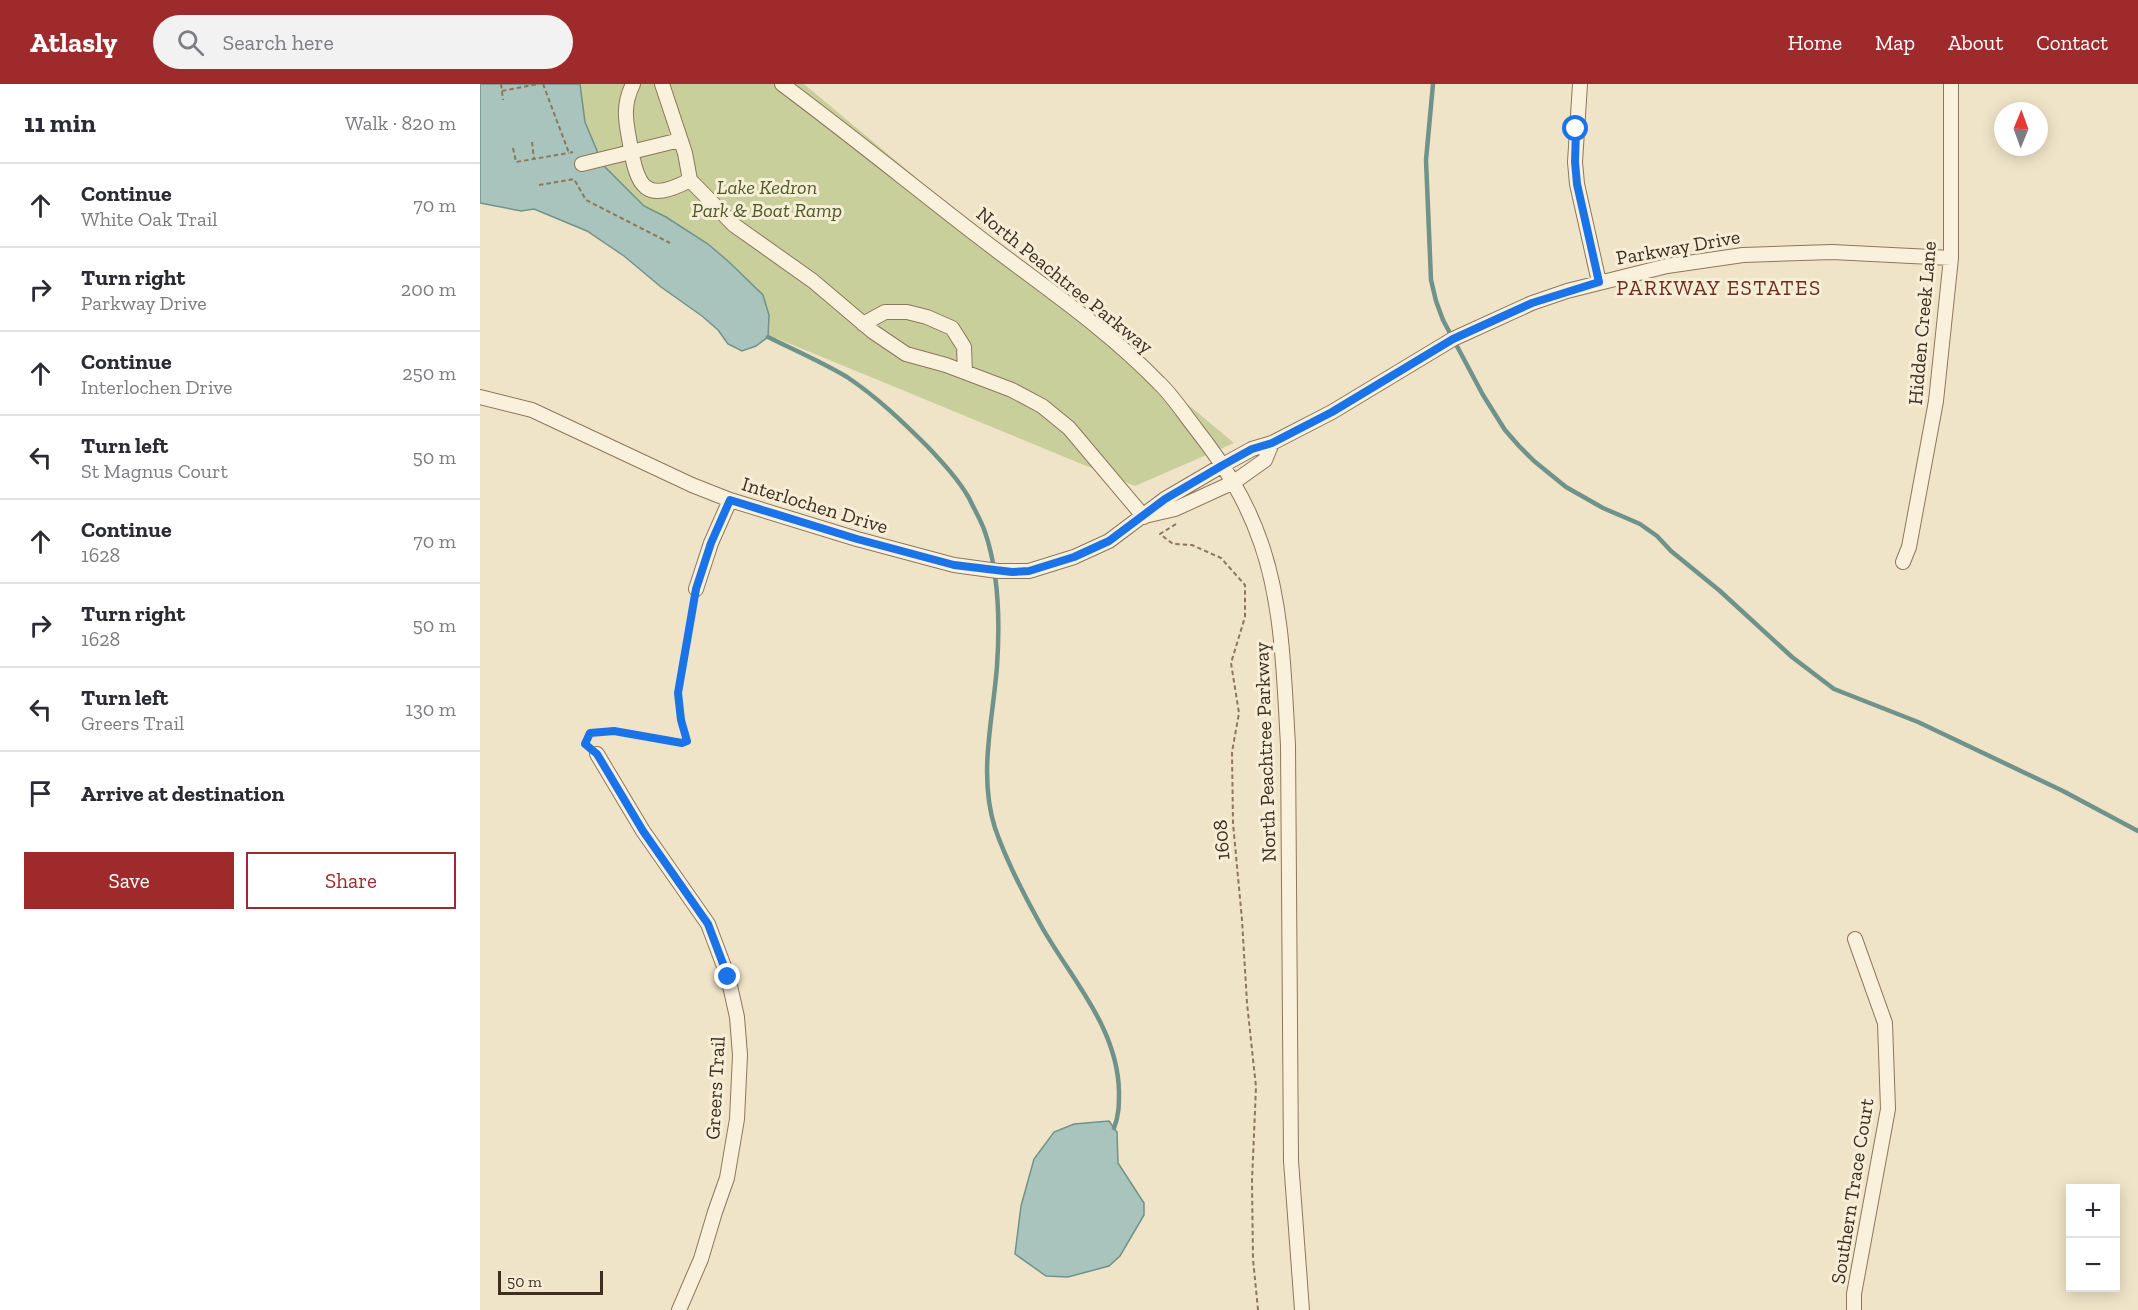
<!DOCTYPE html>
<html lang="en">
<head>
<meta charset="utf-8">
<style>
  :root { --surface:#fff; --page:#f2f2f3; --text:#2b2b33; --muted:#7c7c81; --line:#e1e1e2; --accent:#9e2a2b }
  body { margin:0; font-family:"Zilla Slab",serif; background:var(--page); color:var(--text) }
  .controls { position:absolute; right:18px; bottom:18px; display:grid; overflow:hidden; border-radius:0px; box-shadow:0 3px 15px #0003 }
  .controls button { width:54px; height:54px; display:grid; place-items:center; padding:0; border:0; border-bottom:2px solid var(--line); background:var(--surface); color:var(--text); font:30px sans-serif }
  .compass { position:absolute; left:1514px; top:18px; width:54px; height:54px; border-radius:50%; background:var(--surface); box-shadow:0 3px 15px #0003; rotate:1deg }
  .scale { position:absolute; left:18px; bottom:15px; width:105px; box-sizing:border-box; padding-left:6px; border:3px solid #3d2e20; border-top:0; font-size:16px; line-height:21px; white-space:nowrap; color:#3d2e20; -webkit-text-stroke:4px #f7eed8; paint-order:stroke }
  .stop { position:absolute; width:18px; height:18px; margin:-14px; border:4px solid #1a73e8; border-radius:50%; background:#fff }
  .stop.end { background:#1a73e8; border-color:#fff; box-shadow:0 2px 6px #0008 }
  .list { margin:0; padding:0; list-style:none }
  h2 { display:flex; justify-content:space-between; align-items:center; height:78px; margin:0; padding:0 24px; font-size:26px }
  h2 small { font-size:20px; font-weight:400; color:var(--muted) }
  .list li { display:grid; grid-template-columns:39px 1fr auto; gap:18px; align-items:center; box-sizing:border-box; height:84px; padding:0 24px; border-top:2px solid var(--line) }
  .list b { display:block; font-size:22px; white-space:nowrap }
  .list p { margin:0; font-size:20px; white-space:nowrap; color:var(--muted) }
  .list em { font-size:20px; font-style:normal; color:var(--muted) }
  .actions { display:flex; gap:12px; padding:18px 24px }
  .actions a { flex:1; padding:14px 0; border:2px solid var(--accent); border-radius:0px; text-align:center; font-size:21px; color:var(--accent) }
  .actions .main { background:var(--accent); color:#fff }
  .icon { flex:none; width:33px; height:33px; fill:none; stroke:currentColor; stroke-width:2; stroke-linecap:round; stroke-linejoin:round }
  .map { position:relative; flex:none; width:1658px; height:1226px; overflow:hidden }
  header { display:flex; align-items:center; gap:36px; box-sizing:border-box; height:84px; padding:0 30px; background:var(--accent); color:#fff }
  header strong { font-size:28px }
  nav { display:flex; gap:33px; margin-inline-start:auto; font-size:21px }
  .search { width:420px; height:54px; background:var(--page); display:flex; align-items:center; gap:15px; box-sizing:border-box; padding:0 21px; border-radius:33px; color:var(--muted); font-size:22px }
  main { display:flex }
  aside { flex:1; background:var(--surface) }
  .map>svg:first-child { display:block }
  .green { fill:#c9cf9b }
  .water { fill:#a9c4bc; stroke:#6f938a; stroke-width:1.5 }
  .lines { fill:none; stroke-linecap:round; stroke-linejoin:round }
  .stream { stroke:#6f938a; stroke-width:4.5 }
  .minor-casing { stroke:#8d765c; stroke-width:16 }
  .path { stroke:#8d765c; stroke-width:2; stroke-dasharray:4.5 3; stroke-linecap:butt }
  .minor { stroke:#faf1dc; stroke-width:14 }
  .route { stroke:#1a73e8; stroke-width:8 }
  .labels { text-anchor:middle; stroke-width:6; stroke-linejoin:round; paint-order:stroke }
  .park-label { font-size:20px; font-style:italic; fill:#4d5a26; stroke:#f7eed8 }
  .street-label { font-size:20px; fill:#3d2e20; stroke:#f7eed8 }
  .neighbourhood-label { font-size:21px; letter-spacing:1.5px; fill:#6b2e1e; stroke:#f7eed8 }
</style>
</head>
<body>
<header>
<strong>Atlasly</strong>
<div class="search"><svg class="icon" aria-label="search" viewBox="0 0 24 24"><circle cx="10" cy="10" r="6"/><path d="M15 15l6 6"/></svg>Search here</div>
<nav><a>Home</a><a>Map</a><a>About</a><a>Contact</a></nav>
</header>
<main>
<aside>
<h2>11 min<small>Walk · 820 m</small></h2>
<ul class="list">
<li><svg class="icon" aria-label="ahead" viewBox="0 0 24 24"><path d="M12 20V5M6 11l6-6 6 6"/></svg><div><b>Continue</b><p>White Oak Trail</p></div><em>70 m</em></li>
<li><svg class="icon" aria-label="right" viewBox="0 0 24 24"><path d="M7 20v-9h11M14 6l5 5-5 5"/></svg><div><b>Turn right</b><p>Parkway Drive</p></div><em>200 m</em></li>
<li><svg class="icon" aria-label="ahead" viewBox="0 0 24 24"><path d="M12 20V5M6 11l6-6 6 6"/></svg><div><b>Continue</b><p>Interlochen Drive</p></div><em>250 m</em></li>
<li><svg class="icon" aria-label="left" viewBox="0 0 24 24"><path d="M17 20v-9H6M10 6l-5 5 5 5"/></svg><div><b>Turn left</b><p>St Magnus Court</p></div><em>50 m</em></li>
<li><svg class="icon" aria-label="ahead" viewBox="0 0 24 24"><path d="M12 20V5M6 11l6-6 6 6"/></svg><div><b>Continue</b><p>1628</p></div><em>70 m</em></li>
<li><svg class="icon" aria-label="right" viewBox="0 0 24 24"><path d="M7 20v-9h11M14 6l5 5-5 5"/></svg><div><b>Turn right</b><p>1628</p></div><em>50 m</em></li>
<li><svg class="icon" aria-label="left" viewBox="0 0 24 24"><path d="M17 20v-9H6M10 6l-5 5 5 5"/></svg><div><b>Turn left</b><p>Greers Trail</p></div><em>130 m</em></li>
<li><svg class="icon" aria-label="arrive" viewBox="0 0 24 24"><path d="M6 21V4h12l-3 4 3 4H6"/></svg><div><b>Arrive at destination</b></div></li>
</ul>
<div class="actions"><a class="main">Save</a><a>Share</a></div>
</aside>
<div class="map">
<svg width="1658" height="1226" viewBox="0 0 1658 1226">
  <rect width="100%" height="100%" fill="#f0e4c8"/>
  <path class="green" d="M50,0H324L754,359L655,402L262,240Z"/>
  <path class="water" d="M0,0H100L105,38L123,81L164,122L186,133L228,160L249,178L283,211L289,231L288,253L276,262L262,267L248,260L238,246L222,232L181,203L144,172L107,147L54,125L41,127L0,119Z
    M629,1037L637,1048L638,1079L664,1119V1131L640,1172L629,1182L588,1193L566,1192L535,1170L541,1122L554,1075L574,1048L594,1040Z"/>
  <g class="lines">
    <path class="stream" d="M953,0L946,76L951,196L956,217L963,236L1003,311L1025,346L1039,362L1054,377L1086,403L1123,424L1160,440L1177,452L1191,467L1240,507L1312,573L1354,605L1438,638L1583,707L1658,747
      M288,253C314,266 342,278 367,293C397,313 423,338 448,363C463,379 478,395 489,414C494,425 501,436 505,448C519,489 520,538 517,582C513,636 498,690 515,744C527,779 545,813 563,845C593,897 638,945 639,1008C639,1021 639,1031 634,1044"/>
    <defs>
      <path id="minor" d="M153,0C142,22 146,38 150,60C157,103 165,120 210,96
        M182,0L205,69L210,96L254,141L333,197L392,247L426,270L466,281L532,306L562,322L589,344L664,433
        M302,0C369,50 433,102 499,153C561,201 625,243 679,299C693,312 704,330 716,345C744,381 766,415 781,459C803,522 804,594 808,661L811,1077L822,1226
        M1100,0L1095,78L1097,100L1119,198
        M102,80L200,56
        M383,240L405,228H427L447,233L472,244L484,263L485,288
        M0,313L52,326L212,401L250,416L377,455L474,481L518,487H549L594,473L629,457L685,415L743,381L772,365L792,359L852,328L973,255L1052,219L1087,207L1187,182L1263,171L1352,168L1471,174
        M669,431L695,425L754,398L785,376L792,359
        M1423,478L1429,463L1456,317L1471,174V0
        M216,505L231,459L250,416
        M117,670L163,747L228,840L248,893L257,933L260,971L257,1035L247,1094L235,1128L221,1175L199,1226
        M1374,1226V1210L1408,1025L1405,939L1375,855"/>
    </defs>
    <use href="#minor" class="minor-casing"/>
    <path class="path" d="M21,0L23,16
      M63,0L89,69L93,68
      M22,7L58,0
      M52,58L54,75
      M33,64L36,78L89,69
      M59,101L94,95L106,116L190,159
      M696,440L680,450L693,460L712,461L741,474L765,501V533L751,579L759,629L752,668L753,739L762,836L767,919L776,1003L772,1097L773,1175L778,1226
      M107,663L105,660L110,649L133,647L202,659L207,657L201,636L198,609L214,519"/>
    <use href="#minor" class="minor"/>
  </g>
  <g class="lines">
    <path class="route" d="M248,893L228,840L163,747L117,670L105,660L110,649L134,647L202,659L207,657L201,636L198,609L216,505L231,459L250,416L377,455L474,481L532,488L549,487L594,473L629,457L685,415L743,381L772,365L792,359L852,328L973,255L1052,219L1119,198L1097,100L1095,78L1096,45"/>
  </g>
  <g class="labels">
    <g class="park-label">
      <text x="287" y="110">Lake Kedron<tspan x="287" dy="23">Park &amp; Boat Ramp</tspan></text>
    </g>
    <g class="street-label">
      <text transform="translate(1198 163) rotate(-10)" y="7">Parkway Drive</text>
      <text transform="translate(585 196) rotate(39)" y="7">North Peachtree Parkway</text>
      <text transform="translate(1442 239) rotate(-85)" y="7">Hidden Creek Lane</text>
      <text transform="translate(335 421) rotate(17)" y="7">Interlochen Drive</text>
      <text transform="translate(785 668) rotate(-92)" y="7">North Peachtree Parkway</text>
      <text transform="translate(741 756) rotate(-94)" y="7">1608</text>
      <text transform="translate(235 1004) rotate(-87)" y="7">Greers Trail</text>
      <text transform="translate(1372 1107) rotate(-81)" y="7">Southern Trace Court</text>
    </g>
    <g class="neighbourhood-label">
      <text x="1239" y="211">PARKWAY ESTATES</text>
    </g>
  </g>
</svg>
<div class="controls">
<button>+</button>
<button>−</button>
</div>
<svg class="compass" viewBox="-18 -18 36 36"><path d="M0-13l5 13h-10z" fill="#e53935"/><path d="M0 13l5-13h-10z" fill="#7c7c81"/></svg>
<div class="scale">50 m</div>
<div class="stop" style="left:1096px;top:45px"></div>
<div class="stop end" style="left:248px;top:893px"></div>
</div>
</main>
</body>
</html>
